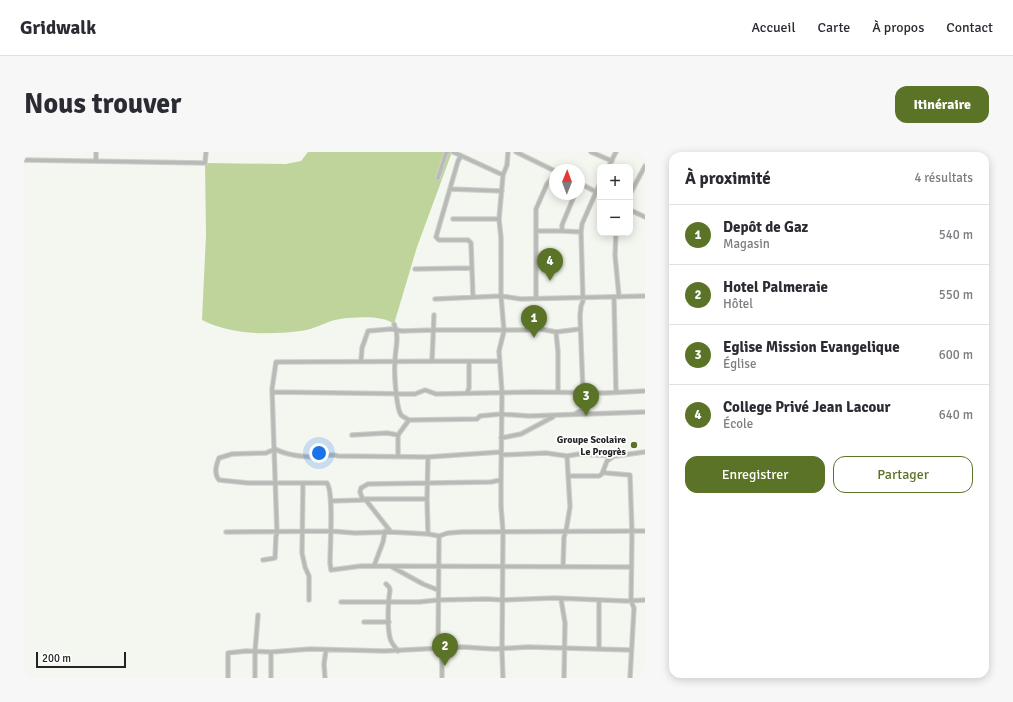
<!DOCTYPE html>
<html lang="fr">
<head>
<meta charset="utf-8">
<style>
  :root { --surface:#fff; --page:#f7f7f7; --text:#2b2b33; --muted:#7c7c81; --line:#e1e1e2; --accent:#5a7326 }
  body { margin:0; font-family:Signika,sans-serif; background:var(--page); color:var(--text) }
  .controls { position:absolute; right:12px; top:12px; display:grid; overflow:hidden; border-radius:8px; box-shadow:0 2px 10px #0003 }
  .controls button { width:36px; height:36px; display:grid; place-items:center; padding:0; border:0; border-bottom:1px solid var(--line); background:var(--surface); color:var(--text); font:20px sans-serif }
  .compass { position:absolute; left:525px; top:12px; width:36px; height:36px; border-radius:50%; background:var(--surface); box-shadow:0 2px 10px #0003; rotate:1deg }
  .scale { position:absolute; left:12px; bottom:10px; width:90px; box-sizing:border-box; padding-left:4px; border:2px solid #232421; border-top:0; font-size:11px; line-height:14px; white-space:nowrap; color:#232421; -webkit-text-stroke:3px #fff; paint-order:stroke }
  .you { position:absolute; left:295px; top:301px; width:14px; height:14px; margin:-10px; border:3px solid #fff; border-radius:50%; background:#1a73e8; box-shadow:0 0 0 6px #1a73e833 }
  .badge { display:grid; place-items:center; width:26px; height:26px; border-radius:50%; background:var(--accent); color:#fff; font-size:13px; font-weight:700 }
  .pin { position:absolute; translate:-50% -33px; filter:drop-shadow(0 1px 2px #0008) }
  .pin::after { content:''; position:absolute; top:21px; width:14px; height:12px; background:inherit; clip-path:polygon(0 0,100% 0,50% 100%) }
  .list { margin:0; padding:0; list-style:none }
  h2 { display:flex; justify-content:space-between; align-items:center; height:52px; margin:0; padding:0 16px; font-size:17px }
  h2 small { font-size:13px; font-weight:400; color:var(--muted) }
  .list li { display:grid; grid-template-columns:26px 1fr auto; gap:12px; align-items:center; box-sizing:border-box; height:60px; padding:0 16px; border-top:1px solid var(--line) }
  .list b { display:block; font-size:15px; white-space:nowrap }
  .list p { margin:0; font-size:13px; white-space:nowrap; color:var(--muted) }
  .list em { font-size:13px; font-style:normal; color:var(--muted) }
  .actions { display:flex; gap:8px; padding:12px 16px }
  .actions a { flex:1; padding:9px 0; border:1px solid var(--accent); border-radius:12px; text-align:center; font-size:14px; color:var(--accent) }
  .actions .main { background:var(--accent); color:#fff }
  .map { position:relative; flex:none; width:621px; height:526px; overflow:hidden; border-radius:12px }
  header { display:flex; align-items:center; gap:24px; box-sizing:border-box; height:56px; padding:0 20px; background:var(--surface); border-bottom:1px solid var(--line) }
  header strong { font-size:19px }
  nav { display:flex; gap:22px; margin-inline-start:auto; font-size:14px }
  .intro { display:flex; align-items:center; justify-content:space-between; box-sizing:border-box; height:96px; padding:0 24px }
  h1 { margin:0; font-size:28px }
  .button { padding:10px 18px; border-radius:12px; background:var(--accent); color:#fff; font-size:14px; font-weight:700 }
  main { display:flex; gap:24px; padding:0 24px }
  aside { flex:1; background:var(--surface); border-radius:12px; box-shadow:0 2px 10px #0003 }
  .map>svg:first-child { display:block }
  .green { fill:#bed49b }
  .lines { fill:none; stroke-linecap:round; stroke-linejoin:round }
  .minor-casing { stroke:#ced1cb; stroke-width:5.5 }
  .minor { stroke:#b9bab7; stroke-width:3.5 }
  .poi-dot { fill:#5a7326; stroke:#fff; stroke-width:1.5 }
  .labels { text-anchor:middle; stroke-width:3.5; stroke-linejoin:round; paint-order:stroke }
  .poi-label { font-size:10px; font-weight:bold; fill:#232421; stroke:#fff; text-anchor:end }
</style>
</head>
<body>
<header>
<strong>Gridwalk</strong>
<nav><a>Accueil</a><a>Carte</a><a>À propos</a><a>Contact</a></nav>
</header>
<div class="intro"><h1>Nous trouver</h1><a class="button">Itinéraire</a></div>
<main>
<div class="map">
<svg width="621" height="526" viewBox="0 0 621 526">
  <rect width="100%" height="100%" fill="#f4f7f0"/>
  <path class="green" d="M284,0H428L393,95L370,172C359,163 331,165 316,167C302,169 290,178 276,179C243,183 208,183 178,168L182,83L181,11L262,12L277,9Z"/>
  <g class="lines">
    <defs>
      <path id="minor" d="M72,0V9
        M429,0L479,23
        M492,0L531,19
        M567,0L588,9
        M437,4L434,9L412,85L415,88H444L447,91L449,145
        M0,8L181,11L182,0
        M584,15L592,0
        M414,26L422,1L424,0
        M555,31L576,42
        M426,37L478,39
        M606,42L621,14
        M606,58L621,65
        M429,67H475
        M512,79H538L557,80
        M538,79V73L551,42
        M592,81L591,103L595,145
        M391,117L447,116
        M512,145V57L523,32L531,22
        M590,145L592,239
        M411,147L477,144L497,147L621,144
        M370,172C376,185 371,196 371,210C370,220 372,255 377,263C379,265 382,266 385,268L374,283V304
        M532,180L534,200V240
        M337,209L338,196L344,179L367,177L378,179L410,178H509L517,177L532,180L556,177
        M408,209L410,163
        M249,240L391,242L401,238L412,242L509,240L581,241L621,239
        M443,241L445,236V209
        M551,262L558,258L557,246L559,240L556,164L557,154L559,149L557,80L558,72L576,31
        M385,268L453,267L456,264L477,262L505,264L621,260
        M328,283L363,281L374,283
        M477,286L497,282L529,265
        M477,300L404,305L314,304C306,301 302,305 295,305C280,305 264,304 251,297L242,301L208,302L195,306C192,313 190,322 195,328L224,331H303C310,341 306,395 306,411L307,418L337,414L607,415
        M477,303L522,301L543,304L555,302L591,304L621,300
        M404,305L403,347L404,382L415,384L424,381L438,380L621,379
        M579,319L582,321L606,323L608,380L607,449L610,456L606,526
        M545,324H575L578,322L583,309L590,304
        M279,331L278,401L281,415L285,424V448
        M339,348L336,340L337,336L344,332L467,330L477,328
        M307,349L340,348
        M202,380L306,379L331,381L367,380L404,382
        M367,380L341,347H403
        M239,408L251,406L252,384L253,381L248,237L252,210L475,209
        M350,414L359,390L361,379
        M368,415L399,432L414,438
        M539,415L540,385L542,379L546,355L543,304
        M362,432L365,435L366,438C364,450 363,474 366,486C367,491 371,495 374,499
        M537,447L541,471L540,526
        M317,450H395L414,448L463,447L478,448L531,446L602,449L621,448
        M340,470H365
        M414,497L415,384
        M418,497V526
        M575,497V448
        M204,526V501L222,499L247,500L286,497L360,499L439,495L470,497L504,495L607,498
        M231,526V500L234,463
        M247,526V500
        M301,526L300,512L302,498
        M479,526L478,500L479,380L477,354V328L478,241L475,199L480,179L477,144V86L475,67L479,23L483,13L484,0"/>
    </defs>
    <use href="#minor" class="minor-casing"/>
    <use href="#minor" class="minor"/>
  </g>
  <circle class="poi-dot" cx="610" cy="293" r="4"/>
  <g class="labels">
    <g class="poi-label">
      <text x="602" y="291">Groupe Scolaire<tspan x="602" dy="12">Le Progrès</tspan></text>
    </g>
  </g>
</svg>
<div class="controls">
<button>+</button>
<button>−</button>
</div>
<svg class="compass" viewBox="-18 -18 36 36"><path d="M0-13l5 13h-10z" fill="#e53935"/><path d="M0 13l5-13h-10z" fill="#7c7c81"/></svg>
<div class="scale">200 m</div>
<div class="you"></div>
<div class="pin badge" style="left:510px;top:186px">1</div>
<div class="pin badge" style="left:421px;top:514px">2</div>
<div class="pin badge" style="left:562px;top:264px">3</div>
<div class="pin badge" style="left:526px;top:129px">4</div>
</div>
<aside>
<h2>À proximité<small>4 résultats</small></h2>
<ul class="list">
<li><span class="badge">1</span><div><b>Depôt de Gaz</b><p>Magasin</p></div><em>540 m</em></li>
<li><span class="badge">2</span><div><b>Hotel Palmeraie</b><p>Hôtel</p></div><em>550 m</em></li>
<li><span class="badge">3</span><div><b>Eglise Mission Evangelique</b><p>Église</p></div><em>600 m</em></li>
<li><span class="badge">4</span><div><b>College Privé Jean Lacour</b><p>École</p></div><em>640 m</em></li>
</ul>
<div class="actions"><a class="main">Enregistrer</a><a>Partager</a></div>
</aside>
</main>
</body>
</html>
